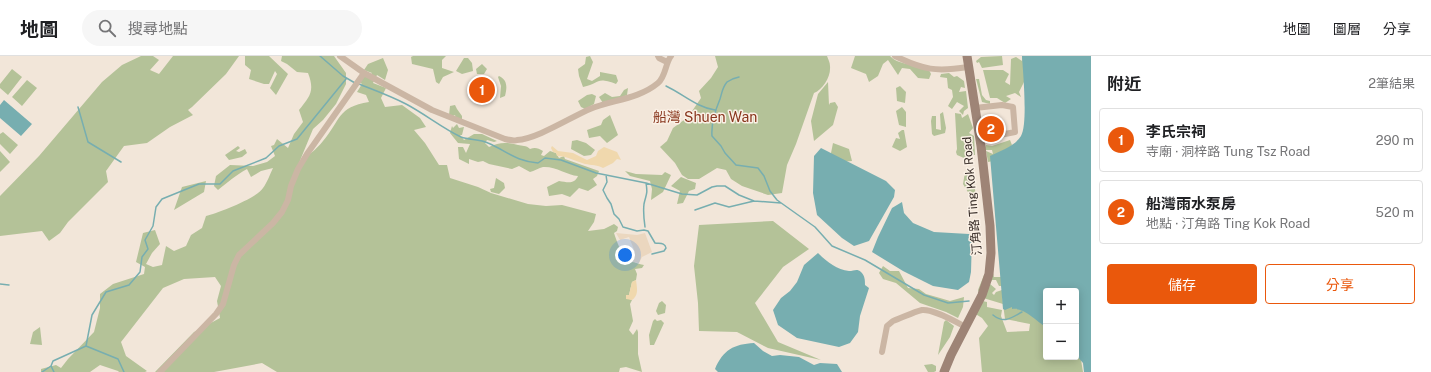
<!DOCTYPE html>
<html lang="zh-TW">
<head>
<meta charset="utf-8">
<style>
  :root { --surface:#fff; --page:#f6f6f6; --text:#202124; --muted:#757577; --line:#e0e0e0; --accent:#ea580c }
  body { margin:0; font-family:"Public Sans","Noto Sans TC",sans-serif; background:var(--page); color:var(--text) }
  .controls { position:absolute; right:12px; bottom:12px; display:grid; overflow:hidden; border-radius:4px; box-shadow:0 2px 10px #0003 }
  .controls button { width:36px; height:36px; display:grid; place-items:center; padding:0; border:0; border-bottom:1px solid var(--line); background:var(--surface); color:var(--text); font:20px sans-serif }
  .you { position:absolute; left:625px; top:199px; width:14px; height:14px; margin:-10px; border:3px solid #fff; border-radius:50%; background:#1a73e8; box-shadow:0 0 0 6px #1a73e833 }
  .badge { display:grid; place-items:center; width:26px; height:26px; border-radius:50%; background:var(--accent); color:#fff; font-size:13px; font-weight:700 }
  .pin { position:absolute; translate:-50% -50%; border:2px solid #fff; box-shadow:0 1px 4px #0006 }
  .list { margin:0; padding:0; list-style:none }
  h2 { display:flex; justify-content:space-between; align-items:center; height:52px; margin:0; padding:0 16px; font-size:17px }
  h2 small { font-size:13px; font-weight:400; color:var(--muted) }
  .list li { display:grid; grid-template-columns:26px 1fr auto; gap:12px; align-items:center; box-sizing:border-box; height:64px; margin:0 8px 8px; padding:0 8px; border:1px solid var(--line); border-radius:4px }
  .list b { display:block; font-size:15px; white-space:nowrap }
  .list p { margin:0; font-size:13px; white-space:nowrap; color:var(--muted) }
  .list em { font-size:13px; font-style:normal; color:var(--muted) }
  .actions { display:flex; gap:8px; padding:12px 16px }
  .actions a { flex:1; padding:9px 0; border:1px solid var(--accent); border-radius:4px; text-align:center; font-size:14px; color:var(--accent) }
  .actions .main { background:var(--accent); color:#fff }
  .icon { flex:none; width:22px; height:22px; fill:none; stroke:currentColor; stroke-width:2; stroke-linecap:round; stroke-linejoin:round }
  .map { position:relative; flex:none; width:1091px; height:316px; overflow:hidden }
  header { display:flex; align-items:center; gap:24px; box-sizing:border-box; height:56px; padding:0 20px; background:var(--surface); border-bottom:1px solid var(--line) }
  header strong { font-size:19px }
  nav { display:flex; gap:22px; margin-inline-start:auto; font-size:14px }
  .search { width:280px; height:36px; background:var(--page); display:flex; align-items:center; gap:10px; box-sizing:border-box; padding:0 14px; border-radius:22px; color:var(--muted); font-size:15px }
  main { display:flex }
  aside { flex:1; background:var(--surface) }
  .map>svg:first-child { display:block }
  .green { fill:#b4c298 }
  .sand { fill:#f0d8ad }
  .plaza { fill:#ebd7bf }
  .water { fill:#77aeb0 }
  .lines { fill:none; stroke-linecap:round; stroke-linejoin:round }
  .stream { stroke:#77aeb0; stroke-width:1.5 }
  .street { stroke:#cbb6a4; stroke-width:6 }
  .secondary { stroke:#9e8476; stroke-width:9 }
  .labels { text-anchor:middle; stroke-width:3; stroke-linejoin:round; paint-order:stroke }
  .street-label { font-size:12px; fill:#362b26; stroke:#faf0e5 }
  .quarter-label { font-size:14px; fill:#88351c; stroke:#faf0e5 }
</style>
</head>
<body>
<header>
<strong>地圖</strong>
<div class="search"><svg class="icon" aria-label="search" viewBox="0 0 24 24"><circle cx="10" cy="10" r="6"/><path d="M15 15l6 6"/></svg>搜尋地點</div>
<nav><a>地圖</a><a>圖層</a><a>分享</a></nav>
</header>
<main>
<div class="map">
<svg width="1091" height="316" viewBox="0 0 1091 316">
  <rect width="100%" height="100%" fill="#f2e6d9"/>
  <path class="green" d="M141,0H153L159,4L150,14L159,18L173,0H239L226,18L192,51L188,54L193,59L170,71L147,87L124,90L106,115L108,126L68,166L60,177L49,185L42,175L0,180V140L39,100L102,26L122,9Z
    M245,0H269L288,18L276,39L270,32L277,18L275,15L269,28H264L249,23L251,14L245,9Z
    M282,0H334L346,17V28L336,48L323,64L313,73L299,107C307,100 317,93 323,85C341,64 337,51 369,46L366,39L357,36L362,28L357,24L359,20L368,21L372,17L364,14L368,8L383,2L388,14L385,24L377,19L373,27L386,32L381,42L385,51L402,49L420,62L426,71L414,74L425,87L439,109H447L450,122L478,131L491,137L528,148L546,150L562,149L596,158L594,166L588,175L604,173L614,168L618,171L617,175L614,177C620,195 624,205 644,209L642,212L635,213L637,218L636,224L632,226L629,239L626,242L632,244L630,248L633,265L629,274L633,279L637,273L638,276V298L642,316L626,311L620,312L619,316H277L262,307L214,316H155L194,276L220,262L217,245L221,230L215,221L184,223L163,232L121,286L126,300L147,315L145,316H119L118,315L100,309L90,316H41V313L56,309L61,312L68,303L94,276L100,252V238L113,228L144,218L145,211L136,206L143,177L155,174L160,188L152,197L146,208L153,211L162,209L166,190L174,195L186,190L191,179L202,172L206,160C218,157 257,142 263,132C267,127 270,118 273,112L261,115L251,121L247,113C236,119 228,126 218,134L214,130L216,120L230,109L253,110L267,106L275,100L271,90L274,89L277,83L288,92L294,78L303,66L299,54C310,40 315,35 308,17L297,16L287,8L281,5Z
    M413,0H446L442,4V12L454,16L443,21L439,28L436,26L433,13L412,8L411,1Z
    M590,0L593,6L587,23L592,25L600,20V16L616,19L618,25L616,28C595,20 600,28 583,31L579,20L578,13L585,8L586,1Z
    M715,0H827C828,3 830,6 830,10C831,21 823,33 814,37L796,88L787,109L782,137L768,139L742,130L731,123L726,114L717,112L699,123H688L682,119L675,107L660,91L667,85L673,72L688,61L701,42L699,35L711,22L718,11Z
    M855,0H890C898,9 916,9 927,10L931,18L929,23L918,22L910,13L902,12L898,19L888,4L883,8L878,20L869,26L866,18L851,12Z
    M1002,0L1003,9L982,12L979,6L977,7L976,5L981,1Z
    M1022,0H1091L1024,31V26L1019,36L1021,41L1015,37L1006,40L1011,43L1005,47L997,42H990L983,14H1003L1009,18L1005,26L1010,29L1011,3L1016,1L1022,5Z
    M464,2H468L472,7L473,15L462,18L456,15Z
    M482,8L487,13L484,18H477L476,13Z
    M12,13L22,21L8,39L0,32V28Z
    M949,17L954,21L957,20L964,25L965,32L961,31L959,36L966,35L968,52L964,55L963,59L959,55L964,50L957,46L952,53L948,50L953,41L952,34L948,32L947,22L940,21L941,18Z
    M499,20C508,24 507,32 505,40L500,42L501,30L498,21Z
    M976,23H979L982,39L986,44L990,45V48L982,46Z
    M27,24L37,32L22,50L12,41Z
    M828,26L829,49L830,47L835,46L838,51L833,69L814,85L811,65L818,38Z
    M900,30L906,36L905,47L897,45L896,32Z
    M628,32L627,39L619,43L603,47L599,41L605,37L612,41L620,40L624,34Z
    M592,38L596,40L594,48L585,53L581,51L578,45L587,39Z
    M455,49L457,53L462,60V65L456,63L455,59L451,61L449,59L450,50Z
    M902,51L906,56V71L899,69L896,55Z
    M943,56L946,72L945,77L934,80L932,78L931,65L932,60H936V73L941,74L940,58Z
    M955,57L961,58L962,62L968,58L973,72L969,77L974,80L975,99H969L964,102L957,99L956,96L957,93Z
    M610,59L618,79L607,87L600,80L589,82L587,74L601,69L603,64Z
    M457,68L459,72L464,71L462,79H460L464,84L474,78H482L497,85L494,86L487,84L485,87L489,91C499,86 507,86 518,89C522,90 526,89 530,93C535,91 538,92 543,95L541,99L544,100L550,95L556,97L559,102L564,100L565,103L599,115L597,120L593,123L597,129L588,135L579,132L570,141L562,138L549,140L547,131L559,125C567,126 574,129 578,120C567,119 555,110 543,111C539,112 534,115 530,116L519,110L512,113L489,108L483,105L478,106L469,103V108L459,103L458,91H463L466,97L470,88L458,87L450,77L452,70L453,72Z
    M902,74H904L907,91L900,95L892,91L896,82L900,83L898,77Z
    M3,76L18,89L10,98L0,88V78Z
    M577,84L586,87L595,94L591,99L584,100L571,93L572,85Z
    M1010,84L1012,89L993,105L988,106L986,95L993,98L992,94H984L986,89L992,90Z
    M833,87L849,93L852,105L840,106L830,102Z
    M238,90L240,92L236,95L239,96L245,93L247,97L242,101L229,104L225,99Z
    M0,95L10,106L0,116Z
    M972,114L976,140L971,141L963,128L965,116Z
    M625,115L636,118L662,119L665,116L671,119L663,136L651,144L652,133L650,125L630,120Z
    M681,121L696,127L695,133L689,135L683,147L677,148L680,135L671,130Z
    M496,122L504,127L505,132L499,138L491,136L490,133L494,132Z
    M206,125L204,136L174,154L182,131Z
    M773,165L809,193L783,211L755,247L778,286L821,304L768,292L737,276L699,275L698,247L694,210L699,169Z
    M883,210L890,215H899L908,232L919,233L926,238L940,242L950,245L964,241L963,251L958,262L946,256L920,247L896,227L883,223L879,217Z
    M987,216L993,217L994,221H1002L1004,230H999L996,224H992L990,228L996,233L992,237L994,239L996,236L1002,234L1003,248L1037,259L1046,264V301H1076V293L1081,304L1083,316H982L979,282L988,270L982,262L974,257L978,244L987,246V251L1002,254L1001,260L1007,276L1029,275L1030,268L1005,263L1003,248L980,241L978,234L984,219Z
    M662,245L666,249L665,257L658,259L656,255L659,247Z
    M655,263L657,265L661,264L664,267L654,289H650L649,279L653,265Z
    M946,264L954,270L950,281L938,299L944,266Z
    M40,271L42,289L30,288L33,276Z
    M932,308L936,310V315L934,316H928L924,309Z"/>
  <path class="sand" d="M552,90L558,95L573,97L587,104L596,100L598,95L604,91L617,96L621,104L617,103L613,107L603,112C598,109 591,109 585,108C575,105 567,100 557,100L556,97L553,96L551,92Z
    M636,224C637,232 639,239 632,244L626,243V239H629L632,226Z"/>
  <path class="plaza" d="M616,177L637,179L645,177L652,196L642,201L639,207L632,206L628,201L635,196L629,181L620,184Z"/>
  <path class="water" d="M1022,0H1091V316H1084L1083,307L1076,299V235H1046V271C1036,265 1024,251 1012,253V251L1005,254L1003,253L990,100C1000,95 1015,90 1021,80C1028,68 1023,16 1022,0Z
    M4,44L32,68L21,80L0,62V49Z
    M821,92L886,125L895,134L894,141L869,185L854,190L842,182L817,159L813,137L814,100Z
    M902,146L904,157L913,167L934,176L969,178L972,181L971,216L969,226L958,234L933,230L903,215L872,196L878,181L892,152Z
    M818,197C826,205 837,214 849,215C854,215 857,212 861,216C865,220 865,224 865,229L869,232L860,260L858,276L850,287L839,291L797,282L778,269L773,254L781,242L790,235L797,226L804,209Z
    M754,287L763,295L772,300L780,299L799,301L814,309L820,307L837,308L842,316H718L715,313C723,294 734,288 754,287Z"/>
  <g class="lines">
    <path class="stream" d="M320,0L343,20L355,27
      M739,21C734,22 731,23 727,26C722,32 722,37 720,43C715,55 711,68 712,80L721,90L725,97L736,109L758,112L764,120L770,135L777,144L815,171L832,190L865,204L924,239L948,247L969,245
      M359,28C374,34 391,40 406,48C425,58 442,72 461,81C469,84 480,83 488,87C507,95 515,105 538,107L545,102L561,104L596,117L646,127L682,138L697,139L712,131L717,130H725L739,139L754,145
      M666,30C683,38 696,51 715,54
      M78,51L88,86L121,106
      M606,119L607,126L603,134L607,142L611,148L614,158L619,163L623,171L637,175L644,174L648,175L655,187C659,188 665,186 666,192L664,195L652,198
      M695,154L715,147L729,151L754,145L781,147
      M645,171C644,164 643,156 644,148C646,138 648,139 646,127
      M0,228L9,229
      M993,259C1004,268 1011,262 1022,256
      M86,290L118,303L124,316
      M42,316L51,310
      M54,316L51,310L53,305L86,290L92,259L106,236L129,229L140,216L142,201L148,193L145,184L153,170L156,151L162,143L199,128H220L233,115L266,102L279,90L297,83L346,23"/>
    <path class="street" d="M340,0L364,17L432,54L505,83C509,84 514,85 517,84C537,83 571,61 590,53C612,44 639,43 658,27C666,20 665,8 671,0
      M658,0L659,2L667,6
      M895,0C924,14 936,16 968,11
      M975,52L1002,49L1013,51L1015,76L1000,79
      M882,296L887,270L893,265C902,262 913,256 922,254C934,253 956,266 966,271
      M160,316L216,258L223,248L234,209L239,199L273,167L282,156L288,144L291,130L298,113L307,98L364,17"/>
    <path class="secondary" d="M944,316L951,299L982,239L989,218L991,197L990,170L981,90L967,0"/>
  </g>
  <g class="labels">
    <g class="street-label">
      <text transform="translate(972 140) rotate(-95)" y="4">汀角路 Ting Kok Road</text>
    </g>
    <g class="quarter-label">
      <text x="705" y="66">船灣 Shuen Wan</text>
    </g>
  </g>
</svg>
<div class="controls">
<button>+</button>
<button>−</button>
</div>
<div class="you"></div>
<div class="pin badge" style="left:482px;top:34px">1</div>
<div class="pin badge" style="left:991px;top:73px">2</div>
</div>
<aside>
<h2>附近<small>2筆結果</small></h2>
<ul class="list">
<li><span class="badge">1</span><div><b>李氏宗祠</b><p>寺廟 · 洞梓路 Tung Tsz Road</p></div><em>290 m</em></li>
<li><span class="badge">2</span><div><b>船灣雨水泵房</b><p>地點 · 汀角路 Ting Kok Road</p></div><em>520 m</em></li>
</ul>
<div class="actions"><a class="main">儲存</a><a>分享</a></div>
</aside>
</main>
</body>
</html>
